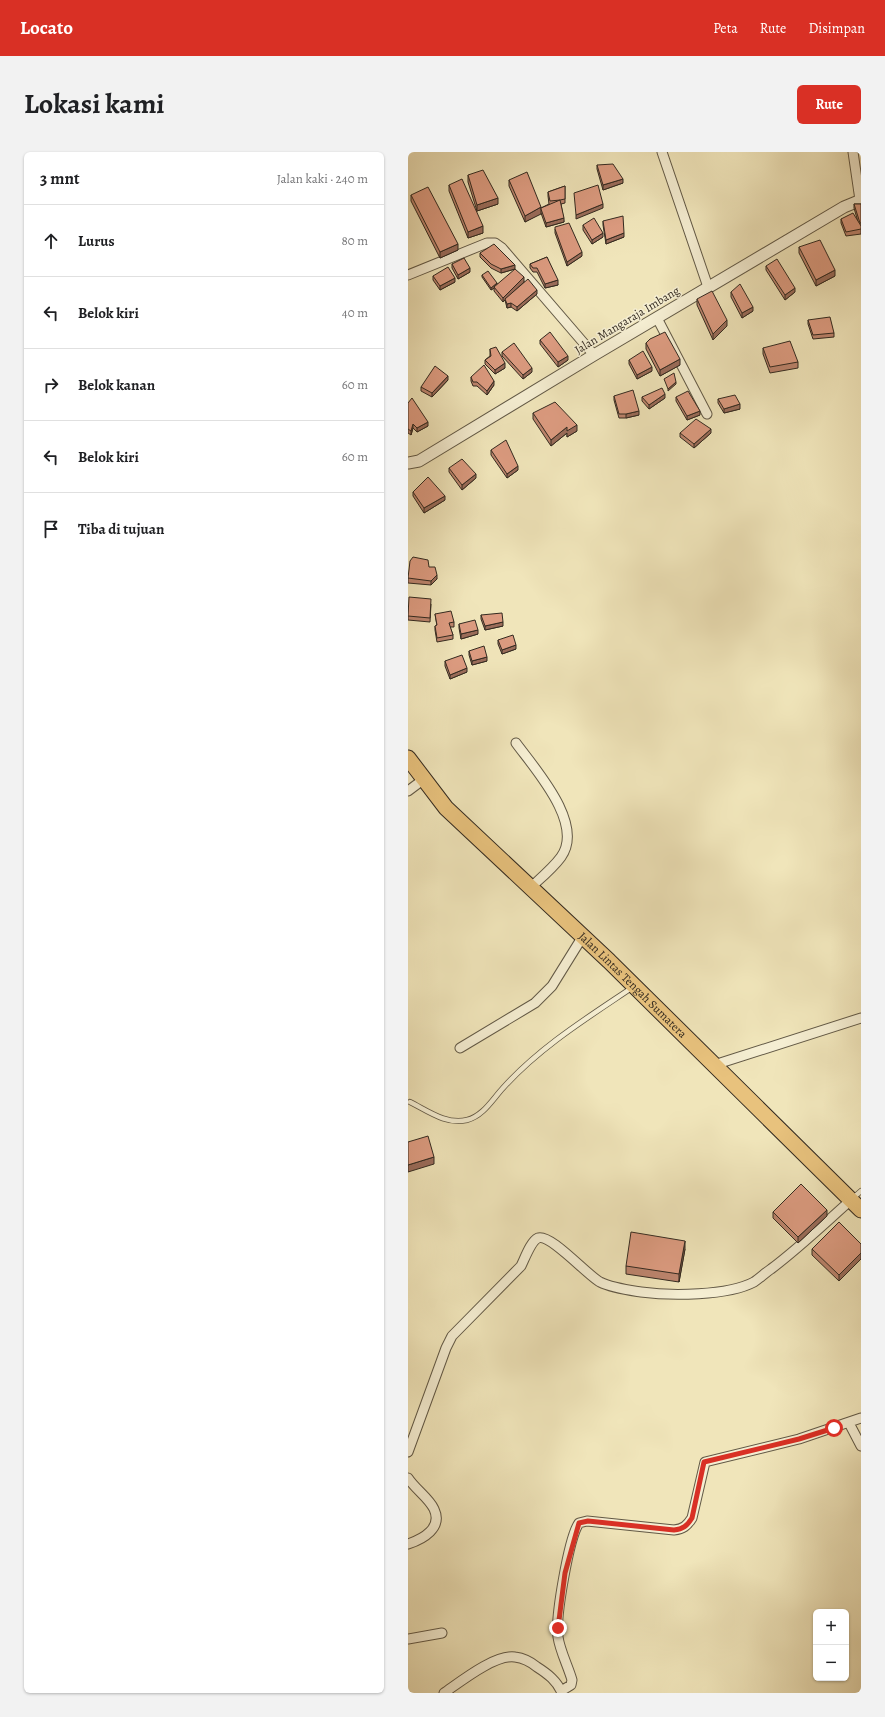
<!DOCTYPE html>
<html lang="id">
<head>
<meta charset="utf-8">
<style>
  :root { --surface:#fff; --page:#f2f2f2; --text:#202124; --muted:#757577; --line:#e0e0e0; --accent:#d93025 }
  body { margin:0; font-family:Alegreya,serif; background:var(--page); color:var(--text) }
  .controls { position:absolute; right:12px; bottom:12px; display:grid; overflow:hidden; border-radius:6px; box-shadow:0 1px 3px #0004 }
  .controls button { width:36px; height:36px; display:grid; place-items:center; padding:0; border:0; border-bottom:1px solid var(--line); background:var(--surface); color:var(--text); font:20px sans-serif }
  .stop { position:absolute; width:12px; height:12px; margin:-9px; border:3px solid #d93025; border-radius:50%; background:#fff }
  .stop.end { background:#d93025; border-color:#fff; box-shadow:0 1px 4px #0008 }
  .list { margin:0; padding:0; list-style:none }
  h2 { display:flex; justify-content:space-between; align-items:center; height:52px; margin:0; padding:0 16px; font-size:17px }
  h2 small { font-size:13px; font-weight:400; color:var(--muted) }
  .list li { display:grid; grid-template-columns:26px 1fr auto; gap:12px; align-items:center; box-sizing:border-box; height:72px; padding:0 16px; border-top:1px solid var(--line) }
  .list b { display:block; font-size:15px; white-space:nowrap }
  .list em { font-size:13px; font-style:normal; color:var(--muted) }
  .icon { flex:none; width:22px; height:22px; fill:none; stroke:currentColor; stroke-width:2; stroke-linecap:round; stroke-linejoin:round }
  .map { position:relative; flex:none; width:453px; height:1541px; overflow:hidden; border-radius:6px }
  header { display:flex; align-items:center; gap:24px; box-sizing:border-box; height:56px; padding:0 20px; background:var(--accent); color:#fff }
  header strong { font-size:19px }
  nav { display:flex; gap:22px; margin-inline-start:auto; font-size:14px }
  .intro { display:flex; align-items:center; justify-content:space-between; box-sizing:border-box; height:96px; padding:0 24px }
  h1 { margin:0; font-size:28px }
  .button { padding:10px 18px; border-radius:6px; background:var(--accent); color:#fff; font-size:14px; font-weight:700 }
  main { display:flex; gap:24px; padding:0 24px }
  aside { flex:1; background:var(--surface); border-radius:6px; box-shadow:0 1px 3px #0004 }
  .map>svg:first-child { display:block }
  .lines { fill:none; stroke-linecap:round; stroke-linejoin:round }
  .service-casing { stroke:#625946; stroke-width:6 }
  .minor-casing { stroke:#625946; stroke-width:11 }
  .tertiary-casing { stroke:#625946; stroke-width:13 }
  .trunk-casing { stroke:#332a20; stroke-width:17 }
  .service { stroke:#f5eed2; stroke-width:4.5 }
  .minor { stroke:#f5eed2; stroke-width:9 }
  .tertiary { stroke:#f5eed2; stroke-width:11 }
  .trunk { stroke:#e8c27d; stroke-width:15 }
  .wall { fill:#bd856e; stroke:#332a20 }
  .shaded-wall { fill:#9a6c5a; stroke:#332a20 }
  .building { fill:#dc9b80; stroke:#332a20 }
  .route { stroke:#d93025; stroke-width:5 }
  .labels { text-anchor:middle; stroke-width:3; stroke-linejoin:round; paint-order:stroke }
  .street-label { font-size:12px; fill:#332a20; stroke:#f5eed2 }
</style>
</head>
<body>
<header>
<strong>Locato</strong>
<nav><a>Peta</a><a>Rute</a><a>Disimpan</a></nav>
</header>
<div class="intro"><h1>Lokasi kami</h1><a class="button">Rute</a></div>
<main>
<aside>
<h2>3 mnt<small>Jalan kaki · 240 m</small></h2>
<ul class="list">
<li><svg class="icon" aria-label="ahead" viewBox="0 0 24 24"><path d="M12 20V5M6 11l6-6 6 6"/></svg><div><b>Lurus</b></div><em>80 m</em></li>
<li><svg class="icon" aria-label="left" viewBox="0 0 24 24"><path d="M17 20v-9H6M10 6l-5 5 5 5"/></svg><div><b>Belok kiri</b></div><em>40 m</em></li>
<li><svg class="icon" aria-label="right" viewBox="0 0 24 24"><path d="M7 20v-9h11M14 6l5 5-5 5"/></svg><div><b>Belok kanan</b></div><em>60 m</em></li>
<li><svg class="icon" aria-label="left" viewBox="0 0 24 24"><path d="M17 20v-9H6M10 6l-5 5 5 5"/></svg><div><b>Belok kiri</b></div><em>60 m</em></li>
<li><svg class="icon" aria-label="arrive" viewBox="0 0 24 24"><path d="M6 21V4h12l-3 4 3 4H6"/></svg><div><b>Tiba di tujuan</b></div></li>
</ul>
</aside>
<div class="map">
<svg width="453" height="1541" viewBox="0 0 453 1541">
  <rect width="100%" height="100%" fill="#f0e5ba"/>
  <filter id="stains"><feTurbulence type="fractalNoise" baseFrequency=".005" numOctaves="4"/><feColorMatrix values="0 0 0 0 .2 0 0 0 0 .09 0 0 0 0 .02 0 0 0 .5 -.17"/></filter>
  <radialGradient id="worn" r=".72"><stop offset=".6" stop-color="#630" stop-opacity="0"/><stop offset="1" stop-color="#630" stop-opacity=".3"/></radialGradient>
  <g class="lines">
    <defs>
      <path id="service" d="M2,950C20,959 38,973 59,968C75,964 84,948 95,936C132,895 179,866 225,835
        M444,1047L453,1039"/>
      <path id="minor" d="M254,0L300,135
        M445,0L452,48
        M0,123L79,91H87L94,96L186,203
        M249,166L299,262
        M108,591C127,617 177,672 153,705C145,716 133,726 123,735
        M0,639L16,627
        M52,896L127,851L144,834L175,784
        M306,913L453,866
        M441,1271L453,1294
        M0,1300L38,1196L44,1184L113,1114C117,1106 123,1089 130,1086C142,1081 179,1123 192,1130C204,1136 220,1138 233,1140C262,1144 320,1144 346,1130C352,1126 357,1121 363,1117C391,1096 417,1071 443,1048
        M0,1326C7,1337 21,1346 26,1357C35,1376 15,1387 0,1392
        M0,1487L34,1481
        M153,1539L163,1533L164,1528C160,1514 152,1499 150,1485C147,1466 161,1385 171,1371L179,1369L266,1378C275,1377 279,1374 284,1366L297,1310L391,1287L453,1266
        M36,1541C52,1530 87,1502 107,1505C115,1506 123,1510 129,1515C140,1522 149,1529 154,1541"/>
      <path id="tertiary" d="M0,311L11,309L186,203L436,55L453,48"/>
      <g id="trunk">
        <path id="s1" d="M0,606L38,656L201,809L453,1058"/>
      </g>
    </defs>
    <use href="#service" class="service-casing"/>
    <use href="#minor" class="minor-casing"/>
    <use href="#tertiary" class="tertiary-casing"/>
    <use href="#trunk" class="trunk-casing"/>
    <use href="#service" class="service"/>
    <use href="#minor" class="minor"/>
    <use href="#tertiary" class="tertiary"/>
    <use href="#trunk" class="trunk"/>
  </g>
  <path class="wall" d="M189,13L215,31L195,38L189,17Z
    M60,23L90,52L69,59L60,30Z
    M101,28L133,56L141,52L140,44V40L157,34V51L153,52L156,70L138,75L133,61L117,70L101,34Z
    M41,33L75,81L60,86L41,39Z
    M3,43L50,98L32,106L3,49Z
    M446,52H453V82L438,84L433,71V67L450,70L446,56Z
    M195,69L216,85L198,92L195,73Z
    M175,73L195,85L184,92L175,78Z
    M147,77L174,104L159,114L147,81Z
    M391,95L427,124L408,134L391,101Z
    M72,101L107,117L93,121L83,116L72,105Z
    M139,105L150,133L137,136L129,120H125L122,116V112Z
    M44,112L62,120L50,127L44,116Z
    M358,114L387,140L377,148L358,118Z
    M74,123L89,132L116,130L104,141L129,142L109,159L103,155L99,156L97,148L95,150L86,139V136L83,138L74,125Z
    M25,124L47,130L32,138L25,128Z
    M323,140L345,159L334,166L323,145Z
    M289,147L319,174L305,188L289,153Z
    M400,168L426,181V185L405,187L400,172Z
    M132,188L160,208L150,215L132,192Z
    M238,191L272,213L252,224L238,197Z
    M355,196L390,210V216L362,221L355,202Z
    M82,197L97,216L87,222L77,212V208L82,204Z
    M94,200L124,220L115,227L94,204Z
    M221,208L244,219L229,227L221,212Z
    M63,225L86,233L79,243L69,234H65L63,229Z
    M40,228L24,245L13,239V235Z
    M206,244L231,263L218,266H211L206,248Z
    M234,245L257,246L241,257L234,249Z
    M268,245L292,263L279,268L268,249Z
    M310,247L332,257L316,261L310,251Z
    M0,251L20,274L9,280L5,276L3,283L0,281Z
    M125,261L169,279L159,285V281L143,294L125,267Z
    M272,281H303L286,296L272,285Z
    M83,298L110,318L99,326L83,303Z
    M41,316L68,326L54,338L41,320Z
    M5,340L37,348L16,361L5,344Z
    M21,415L29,427L23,433L0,431V426Z
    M23,452L22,470L0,468V457Z
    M27,462L46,470V475H42L45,483V487L29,490L27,478V474H29Z
    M73,463L95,474L77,478L73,467Z
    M51,472L70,482L53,487L51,476Z
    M90,488L108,497L94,502L90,492Z
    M61,499L79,509L64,513L61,503Z
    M37,509L59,520L42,527L37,514Z
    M365,1060L419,1064L390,1091L365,1066Z
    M453,1092V1107L431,1129L404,1103V1097Z
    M277,1097L271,1130L218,1122V1114Z"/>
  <path class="shaded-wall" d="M215,27V31L195,38V33Z
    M90,46V52L69,59V53Z
    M195,52V56L168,67V63Z
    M133,55V62L117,70V64Z
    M156,66V70L138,75V71Z
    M75,74V81L60,86V80Z
    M195,81V85L184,92V88Z
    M216,81V85L198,92V88Z
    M50,92V98L32,106V100Z
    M174,100V104L159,114V110Z
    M107,113V117L93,121V117Z
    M62,116V120L50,127V123Z
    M427,118V124L408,134V128Z
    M116,125V130L95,150V146Z
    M47,126V130L32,138V134Z
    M150,128V133L137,136V132Z
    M89,131V134L83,138V136Z
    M387,136V140L377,148V143Z
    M129,138V142L109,159V155Z
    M103,151V155L99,156V152Z
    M345,155V159L334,166V161Z
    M319,168V174L305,188V182Z
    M160,204V208L150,215V210Z
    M272,207V213L252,224V218Z
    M97,211V216L87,222V218Z
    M244,215V219L229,227V223Z
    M124,216V220L115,227V223Z
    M40,224V228L24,245V241Z
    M86,229V233L79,243V239Z
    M268,230V232L260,239V237Z
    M257,242V246L241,257V253Z
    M332,252V257L316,261V257Z
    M231,259V263L218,266V262Z
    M292,259V263L279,268V264Z
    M20,270V274L9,280V276Z
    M5,272V276L3,283V279Z
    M169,273V279L159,285V281L143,294V288L159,275Z
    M303,277V281L286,296V292Z
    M110,314V318L99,326V322Z
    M68,322V326L54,338V333Z
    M37,344V348L16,361V356Z
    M29,423V427L23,433V429Z
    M95,470V474L77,478V474Z
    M70,478V482L53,487V482Z
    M108,493V497L94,502V498Z
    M79,505V509L64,513V509Z
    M59,516V520L42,527V523Z
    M26,1005V1012L0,1020V1013Z
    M419,1058V1064L390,1091V1085Z
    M277,1089V1097L271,1130V1122Z
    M453,1101V1107L431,1129V1123Z"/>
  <path class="building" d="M205,12L215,27L195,33L189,13Z
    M75,18L90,46L69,53L60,23Z
    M119,20L133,55L117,64L101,28Z
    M54,27L75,74L60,80L41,33Z
    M190,33L195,52L168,63L166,41Z
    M157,34V47L152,48L156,66L138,71L133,57V56L152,48L142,49L140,40Z
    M20,35L50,92L32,100L3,43Z
    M446,52H453V71H452Z
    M445,61L453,74V77L438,80L433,67Z
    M215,64L216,81L198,88L195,69Z
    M186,66L195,81L184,88L175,73Z
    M161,71L174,100L159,110L147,77V75Z
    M412,88L427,118L408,128L391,95Z
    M86,92L107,113L93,117L83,112L72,101Z
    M139,105L150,128L137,132L129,116H125L122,112Z
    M56,106L62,116L50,123L44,112Z
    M369,107L387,136L377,143L358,114Z
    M40,115L47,126L32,134L25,124Z
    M107,117L116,125L95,146L86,135Z
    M80,119L89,131L83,136L74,123Z
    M120,127L129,138L109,155L103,151L99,152L97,147Z
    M332,132L345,155L334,161L323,140Z
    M304,139L319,168L305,182L289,147Z
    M422,165L426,181L405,183L400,168Z
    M142,180L160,204L150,210L132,188Z
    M257,180L272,207L252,218L238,191L242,187Z
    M382,189L390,210L362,215L355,196Z
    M106,191L124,216L115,223L94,200Z
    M88,195L97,211L87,218L77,208L83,204L82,197Z
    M235,199L244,215L229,223L221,208Z
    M76,213L86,229L79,239L69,230H65L63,225Z
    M27,214L40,224L24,241L13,235Z
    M266,221L268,230L260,237L256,227Z
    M254,236L257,242L241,253L234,245Z
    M225,238L231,259L218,262H211L206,244Z
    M280,239L292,259L279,264L268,245Z
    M327,243L332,252L316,257L310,247Z
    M4,246L20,270L9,276L5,272L3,279L0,277V251Z
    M147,250L169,273L159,279V275L143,288L125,261Z
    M288,267L303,277L286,292L272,281Z
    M98,288L110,314L99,322L83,298Z
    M54,307L68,322L54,333L41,316Z
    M20,325L37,344L16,356L5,340Z
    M5,405L20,408L21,415H27L29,423L23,429L0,426L2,409Z
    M1,445L23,447L22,466L0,464Z
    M43,459L46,470L41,471L45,483L29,486L27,474L29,473L27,462Z
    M94,461L95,470L77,474L73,463Z
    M67,468L70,478L53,482L51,472Z
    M105,483L108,493L94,498L90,488Z
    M76,494L79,505L64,509L61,499Z
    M54,503L59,516L42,523L37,509Z
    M20,984L26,1005L0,1013V990Z
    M393,1032L419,1058L390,1085L365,1060Z
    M431,1070L453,1092V1101L431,1123L404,1097Z
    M223,1080L277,1089L271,1122L218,1114Z"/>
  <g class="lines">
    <path class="route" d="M150,1476L157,1421L171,1371L180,1369L266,1378C275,1377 279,1374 284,1366L296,1310L391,1287L426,1276"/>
  </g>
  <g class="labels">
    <g class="street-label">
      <text transform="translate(219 168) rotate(-31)" y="4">Jalan Mangaraja Imbang</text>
      <text dy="4" stroke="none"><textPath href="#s1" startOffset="320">Jalan Lintas Tengah Sumatera</textPath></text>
    </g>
  </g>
  <rect width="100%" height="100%" filter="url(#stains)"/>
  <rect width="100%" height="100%" fill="url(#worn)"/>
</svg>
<div class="controls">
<button>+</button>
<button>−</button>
</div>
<div class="stop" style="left:426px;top:1276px"></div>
<div class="stop end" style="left:150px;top:1476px"></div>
</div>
</main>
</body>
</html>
